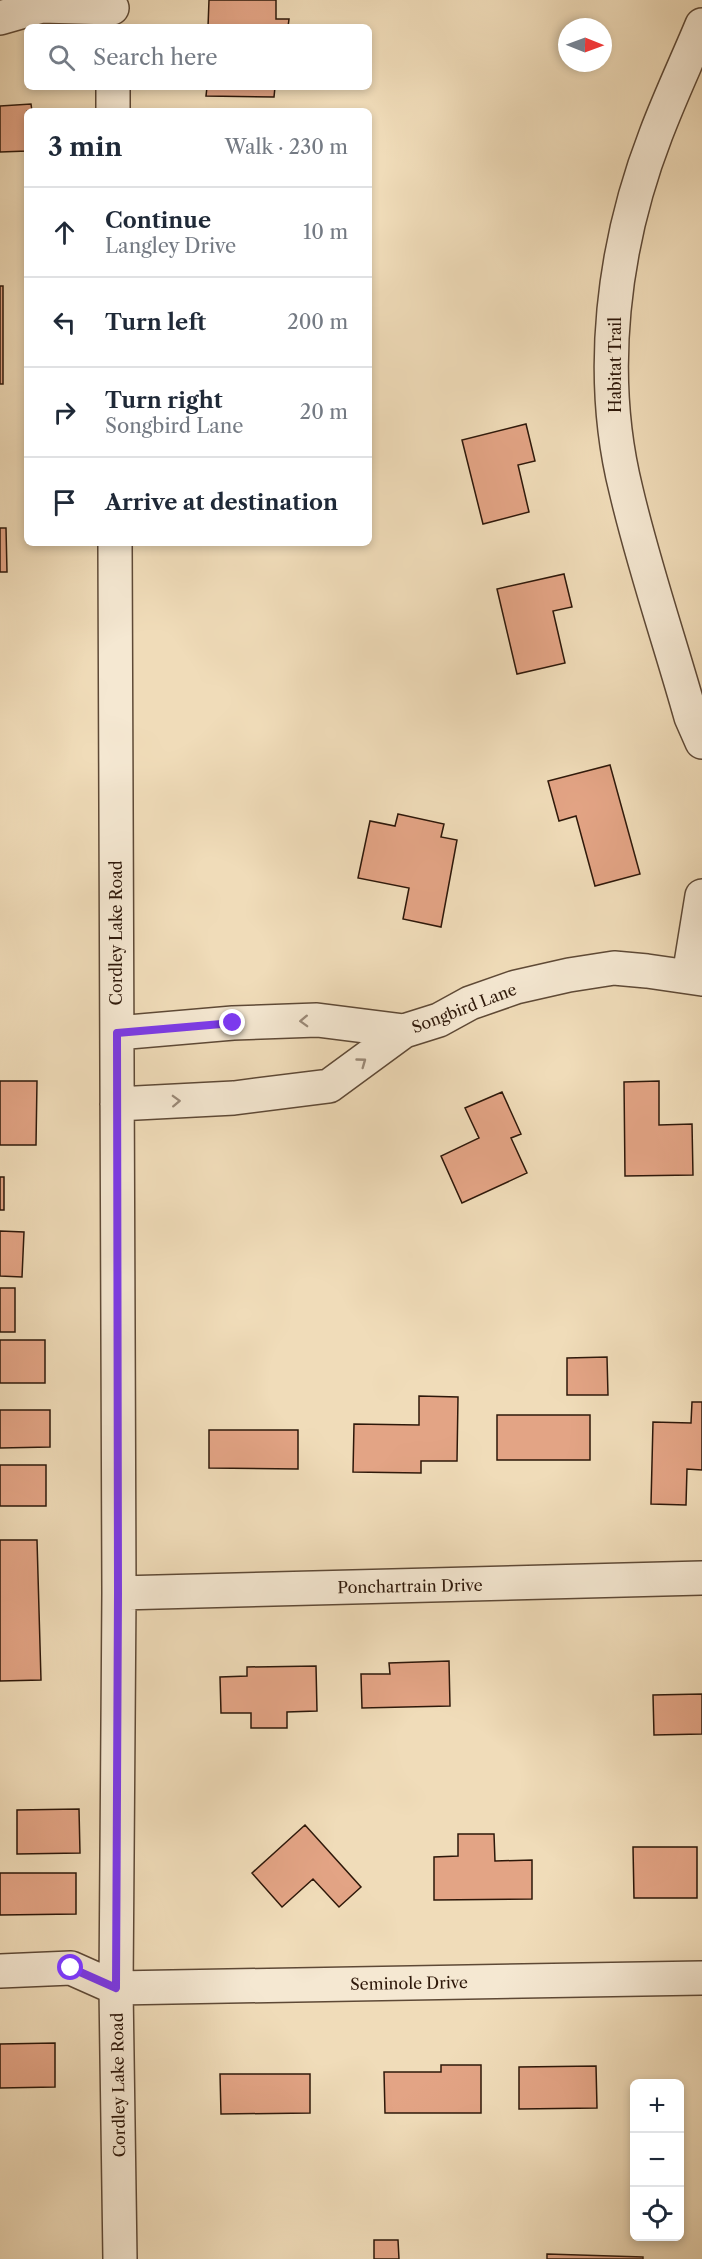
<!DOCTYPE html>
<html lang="en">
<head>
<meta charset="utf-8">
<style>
  :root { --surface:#fff; --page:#f6f6f7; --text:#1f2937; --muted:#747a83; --line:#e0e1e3 }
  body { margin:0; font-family:"Libre Caslon Text",serif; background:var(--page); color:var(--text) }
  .controls { position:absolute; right:18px; bottom:18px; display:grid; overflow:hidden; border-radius:9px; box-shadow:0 3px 9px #0003 }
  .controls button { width:54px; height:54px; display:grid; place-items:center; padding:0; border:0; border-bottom:2px solid var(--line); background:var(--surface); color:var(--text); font:30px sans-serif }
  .compass { position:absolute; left:558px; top:18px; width:54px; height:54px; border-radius:50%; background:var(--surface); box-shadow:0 3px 9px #0003; rotate:91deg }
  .stop { position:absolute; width:18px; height:18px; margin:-14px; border:4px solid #7c3aed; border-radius:50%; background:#fff }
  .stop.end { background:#7c3aed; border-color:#fff; box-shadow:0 2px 6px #0008 }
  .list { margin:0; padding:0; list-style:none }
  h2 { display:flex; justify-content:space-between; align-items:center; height:78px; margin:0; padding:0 24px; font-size:26px }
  h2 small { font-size:20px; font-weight:400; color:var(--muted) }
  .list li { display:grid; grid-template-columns:39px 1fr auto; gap:18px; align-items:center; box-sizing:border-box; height:90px; padding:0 24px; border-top:2px solid var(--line) }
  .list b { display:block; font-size:22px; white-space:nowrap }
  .list p { margin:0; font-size:20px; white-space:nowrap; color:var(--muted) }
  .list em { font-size:20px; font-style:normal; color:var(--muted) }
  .icon { flex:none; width:33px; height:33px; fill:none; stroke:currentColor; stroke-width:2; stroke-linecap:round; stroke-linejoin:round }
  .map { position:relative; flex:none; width:702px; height:2259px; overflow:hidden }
  .search { position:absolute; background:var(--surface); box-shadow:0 3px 9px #0003; left:24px; top:24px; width:348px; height:66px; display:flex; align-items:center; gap:15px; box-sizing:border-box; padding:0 21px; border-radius:9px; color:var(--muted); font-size:22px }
  .panel { position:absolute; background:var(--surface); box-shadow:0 3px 9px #0003; left:24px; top:108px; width:348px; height:438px; border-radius:9px }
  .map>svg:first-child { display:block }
  .building { fill:#e3a485; stroke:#2e180a; stroke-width:1.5 }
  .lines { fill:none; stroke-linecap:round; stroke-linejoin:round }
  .minor-casing { stroke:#5e4936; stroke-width:36 }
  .minor { stroke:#f5e8d2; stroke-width:33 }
  .oneway { stroke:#9b8a78 }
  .route { stroke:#7c3aed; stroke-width:8 }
  .labels { text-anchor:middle; stroke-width:4.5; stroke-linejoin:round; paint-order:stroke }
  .street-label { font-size:16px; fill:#2e180a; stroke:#f5e8d2 }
</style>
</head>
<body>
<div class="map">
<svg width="702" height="2259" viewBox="0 0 702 2259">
  <rect width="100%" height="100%" fill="#f0dcb9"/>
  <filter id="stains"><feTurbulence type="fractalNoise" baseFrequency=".00333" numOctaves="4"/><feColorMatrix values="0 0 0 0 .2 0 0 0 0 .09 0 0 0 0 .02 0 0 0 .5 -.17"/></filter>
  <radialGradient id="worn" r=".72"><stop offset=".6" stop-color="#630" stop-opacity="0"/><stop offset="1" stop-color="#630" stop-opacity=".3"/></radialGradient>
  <path class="building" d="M209,0H276V19H289L288,27H208Z
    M207,87H275L274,97L206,96Z
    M31,104L32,111H27V151L0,152V106Z
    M0,286H3V384H0Z
    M526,424L535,461L518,465L529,512L483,524L462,440Z
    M0,528H6L7,572H0Z
    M564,574L572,607L553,611L565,663L517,674L497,589Z
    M610,765L640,874L595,886L576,816L559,821L548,781Z
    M398,814L444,824L441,837L457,840L441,927L403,919L409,888L358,878L370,821L395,826Z
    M0,1081H37L36,1145H0Z
    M659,1081V1125L692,1124L693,1175L625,1176L624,1082Z
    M502,1092L521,1134L511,1138L527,1173L462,1203L441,1156L479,1138L465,1108Z
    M0,1177H4V1210H0Z
    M0,1231L24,1232L22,1277L0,1276Z
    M0,1288H15V1332H0Z
    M0,1340H45V1383H0Z
    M607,1357L608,1395H567V1358Z
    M419,1396L458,1397L457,1461H421V1473L353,1472L354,1424L419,1425Z
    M692,1402H702V1470L687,1469L686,1505L651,1504L653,1422L691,1423Z
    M0,1410H50V1447L0,1448Z
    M497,1415H590V1460H497Z
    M209,1430H298V1469L209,1468Z
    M0,1465H46V1506H0Z
    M0,1540H37L41,1680L0,1681Z
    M449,1661L450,1706L362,1708L361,1674H390L389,1663Z
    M316,1666L317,1711L287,1712V1728H251V1713H221L220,1677L247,1676V1667Z
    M702,1694V1734L654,1735L653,1695Z
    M79,1809L80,1853L17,1854V1810Z
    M305,1825L361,1887L339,1907L313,1879L282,1907L252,1873Z
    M458,1834H494L495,1861L532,1860V1899L434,1900V1857L458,1856Z
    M633,1847H697V1898H634Z
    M0,1873H76V1914L0,1915Z
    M55,2043V2087L0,2088V2044Z
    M441,2065H481V2113H385L384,2072H441Z
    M596,2066L597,2108L519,2109V2067Z
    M220,2074H310V2113L221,2114Z
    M374,2240H398L399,2259H374Z
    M547,2254L643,2257V2259H547Z"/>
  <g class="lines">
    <defs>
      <path id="minor" d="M0,18L42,6L112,8
        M702,25C687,61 670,97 656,134C613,245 597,374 626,490C644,567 670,642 691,717L702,742
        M113,87V111
        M115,543L119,1593L116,1988L120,2259
        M689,976L702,896
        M117,1033L233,1023L317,1020L404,1031
        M117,1104L234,1098L329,1086L404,1031L439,1020L470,1003L516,987L569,975L614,968L647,971L702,979
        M119,1593L702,1578
        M0,1971L71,1968L116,1988L702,1978"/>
    </defs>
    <use href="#minor" class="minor-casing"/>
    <use href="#minor" class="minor"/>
  </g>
  <defs><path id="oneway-chevron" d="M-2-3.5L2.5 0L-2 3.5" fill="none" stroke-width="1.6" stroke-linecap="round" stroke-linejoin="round" transform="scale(1.5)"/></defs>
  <g class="oneway">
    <use href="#oneway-chevron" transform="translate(304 1021) rotate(178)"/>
    <use href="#oneway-chevron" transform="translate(362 1062) rotate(-36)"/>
    <use href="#oneway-chevron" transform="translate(176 1101) rotate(-2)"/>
  </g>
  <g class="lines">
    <path class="route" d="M71,1968L116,1988L118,1593L117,1033L233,1023"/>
  </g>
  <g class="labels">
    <g class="street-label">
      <text transform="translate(615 365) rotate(-90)" y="6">Habitat Trail</text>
      <text transform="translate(116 933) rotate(-90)" y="6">Cordley Lake Road</text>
      <text transform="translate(464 1008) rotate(-21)" y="6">Songbird Lane</text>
      <text transform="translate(410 1586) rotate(-1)" y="6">Ponchartrain Drive</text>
      <text transform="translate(409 1983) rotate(-1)" y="6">Seminole Drive</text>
      <text transform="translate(118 2085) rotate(-91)" y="6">Cordley Lake Road</text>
    </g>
  </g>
  <rect width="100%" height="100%" filter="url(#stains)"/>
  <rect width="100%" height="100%" fill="url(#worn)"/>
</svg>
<div class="controls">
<button>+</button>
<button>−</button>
<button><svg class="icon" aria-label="locate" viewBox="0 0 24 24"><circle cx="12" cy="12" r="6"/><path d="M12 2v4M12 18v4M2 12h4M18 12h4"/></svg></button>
</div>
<svg class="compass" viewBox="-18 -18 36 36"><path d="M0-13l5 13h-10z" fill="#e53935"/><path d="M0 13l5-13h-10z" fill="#747a83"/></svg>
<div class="stop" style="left:71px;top:1968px"></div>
<div class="stop end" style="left:233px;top:1023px"></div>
<div class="search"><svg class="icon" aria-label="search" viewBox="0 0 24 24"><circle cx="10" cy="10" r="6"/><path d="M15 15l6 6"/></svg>Search here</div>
<section class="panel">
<h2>3 min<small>Walk · 230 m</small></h2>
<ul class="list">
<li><svg class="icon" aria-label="ahead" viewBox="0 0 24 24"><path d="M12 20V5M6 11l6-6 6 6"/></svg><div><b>Continue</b><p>Langley Drive</p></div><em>10 m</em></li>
<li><svg class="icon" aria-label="left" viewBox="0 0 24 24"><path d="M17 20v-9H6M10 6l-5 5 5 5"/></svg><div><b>Turn left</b></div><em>200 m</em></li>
<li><svg class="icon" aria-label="right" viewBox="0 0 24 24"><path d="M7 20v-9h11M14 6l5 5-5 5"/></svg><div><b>Turn right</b><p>Songbird Lane</p></div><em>20 m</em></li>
<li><svg class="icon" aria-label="arrive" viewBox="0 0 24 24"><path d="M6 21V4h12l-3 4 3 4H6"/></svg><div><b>Arrive at destination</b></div></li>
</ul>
</section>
</div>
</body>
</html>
